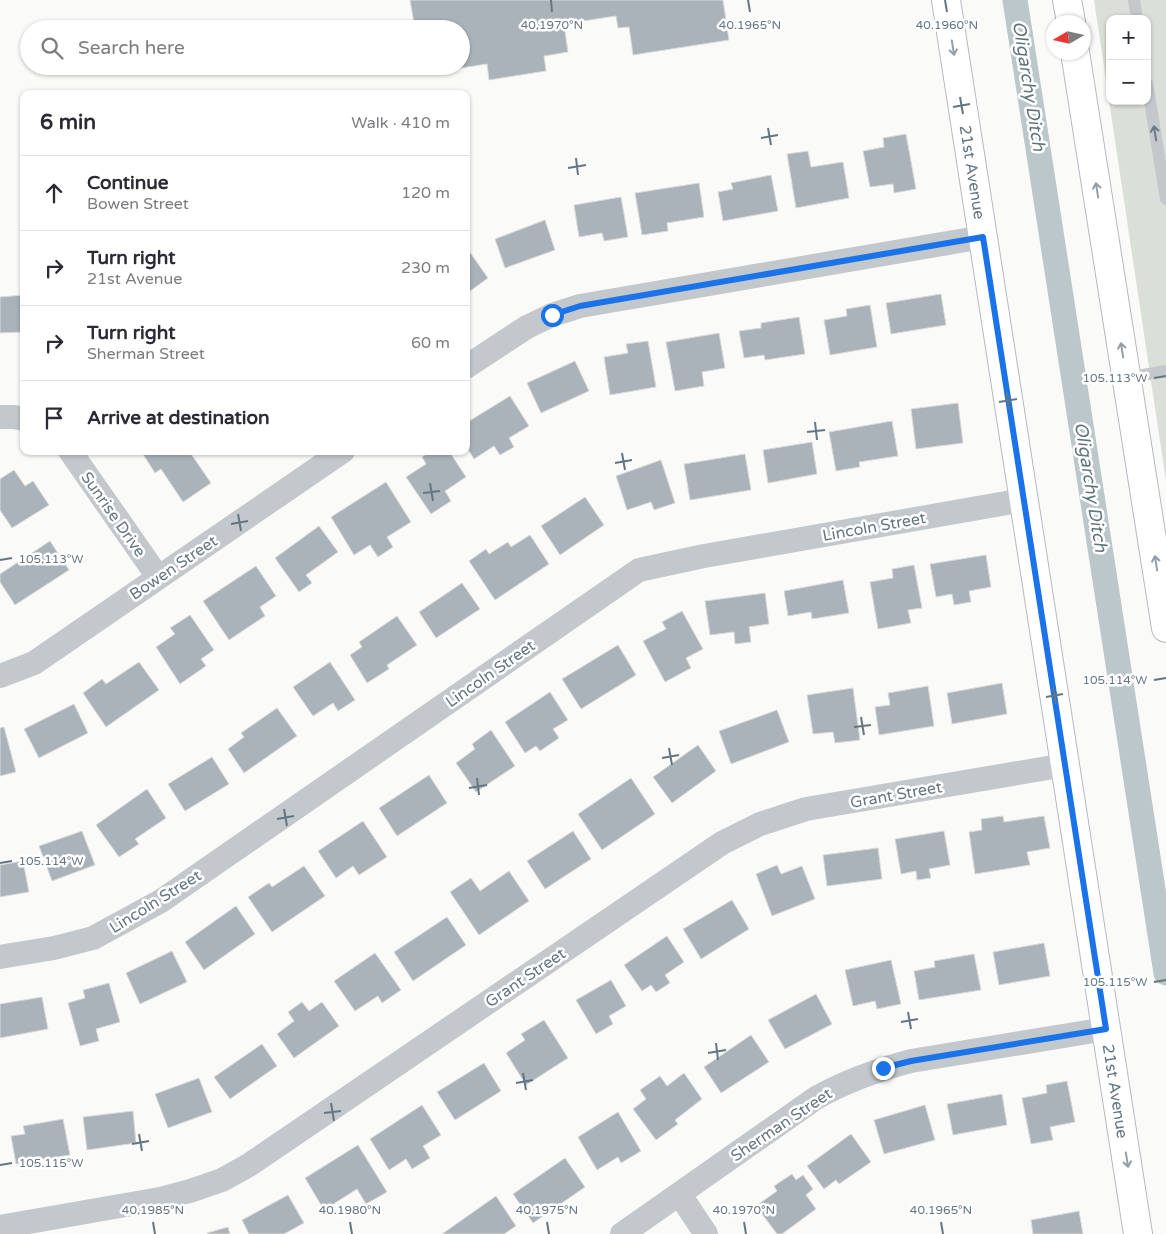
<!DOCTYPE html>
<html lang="en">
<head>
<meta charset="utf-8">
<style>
  :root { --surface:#fff; --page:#f2f2f3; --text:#2b2b33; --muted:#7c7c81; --line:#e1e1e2 }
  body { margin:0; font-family:"Varela Round",sans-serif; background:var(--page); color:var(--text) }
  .controls { position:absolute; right:15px; top:15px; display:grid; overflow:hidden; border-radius:10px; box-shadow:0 1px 4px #0004 }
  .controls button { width:45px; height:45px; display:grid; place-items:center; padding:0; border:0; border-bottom:1px solid var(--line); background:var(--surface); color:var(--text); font:25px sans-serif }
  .compass { position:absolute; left:1046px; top:15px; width:45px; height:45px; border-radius:50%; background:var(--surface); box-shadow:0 1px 4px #0004; rotate:261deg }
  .stop { position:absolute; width:15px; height:15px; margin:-11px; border:4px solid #1a73e8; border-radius:50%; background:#fff }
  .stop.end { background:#1a73e8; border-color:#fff; box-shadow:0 1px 5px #0008 }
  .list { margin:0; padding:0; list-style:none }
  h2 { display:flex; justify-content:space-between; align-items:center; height:65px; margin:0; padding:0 20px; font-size:21px }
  h2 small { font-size:16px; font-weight:400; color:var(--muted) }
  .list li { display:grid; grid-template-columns:32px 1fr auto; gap:15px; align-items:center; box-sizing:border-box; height:75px; padding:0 20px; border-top:1px solid var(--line) }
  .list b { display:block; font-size:19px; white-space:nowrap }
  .list p { margin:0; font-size:16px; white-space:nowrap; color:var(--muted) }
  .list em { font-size:16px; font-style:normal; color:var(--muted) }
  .icon { flex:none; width:28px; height:28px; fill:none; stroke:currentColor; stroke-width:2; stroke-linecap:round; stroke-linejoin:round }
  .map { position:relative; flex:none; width:1166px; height:1234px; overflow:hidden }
  .search { position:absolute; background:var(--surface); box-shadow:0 1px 4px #0004; left:20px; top:20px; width:450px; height:55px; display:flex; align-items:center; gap:12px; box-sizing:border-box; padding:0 18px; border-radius:28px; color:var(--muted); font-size:19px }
  .panel { position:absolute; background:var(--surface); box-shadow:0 1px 4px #0004; left:20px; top:90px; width:450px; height:365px; border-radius:10px }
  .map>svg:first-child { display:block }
  .green { fill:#dadfd7; fill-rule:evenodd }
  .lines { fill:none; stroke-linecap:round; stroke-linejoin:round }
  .canal { stroke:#bbc7cb; stroke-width:25 }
  .building { fill:#aab3b9; stroke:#dcdcda }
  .secondary-casing { stroke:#b3babf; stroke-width:30 }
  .lane { stroke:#c3c8cc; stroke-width:12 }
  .street { stroke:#c3c8cc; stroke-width:24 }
  .secondary { stroke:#fff; stroke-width:28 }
  .oneway { stroke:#939fa8 }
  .oneway2 { stroke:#6a7a87 }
  .route { stroke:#1a73e8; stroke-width:6 }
  .ticks { fill:none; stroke:#657683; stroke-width:2 }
  .labels { text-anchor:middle; stroke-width:5; stroke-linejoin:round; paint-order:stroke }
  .street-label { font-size:16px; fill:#657683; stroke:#fff }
  .water-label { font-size:18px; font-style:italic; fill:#60757c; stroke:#fff }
  .ticks-label { font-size:12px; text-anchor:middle; fill:#657683; stroke:#fff; stroke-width:5; stroke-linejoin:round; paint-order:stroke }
</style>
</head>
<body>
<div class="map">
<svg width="1166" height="1234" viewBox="0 0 1166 1234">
  <rect width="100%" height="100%" fill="#fafaf8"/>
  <path class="green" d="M1094,0H1166V481ZM1110,19H1147V101H1110Z"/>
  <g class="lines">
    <path class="canal" d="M1015,0L1166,973"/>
  </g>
  <path class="building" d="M410,0H723L729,40L633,55L629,27L618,28L616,16L564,24L568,52L544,56L546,71L489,80L487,64L422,74L421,66H461V29H415Z
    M906,134L916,189L894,193L893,184L870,187L863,151L884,147L883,138Z
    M808,151L811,167L843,162L849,198L796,208L787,154Z
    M771,175L778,211L723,221L718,192L733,189L731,183Z
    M699,183L704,217L667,223L668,231L642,235L635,193Z
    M621,197L628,237L604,241L602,233L579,237L574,205Z
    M545,220L555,250L505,268L495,239Z
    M469,251L488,278L466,294V252Z
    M941,294L946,325L891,334L886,303Z
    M24,295V332L0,333V297Z
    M870,305L877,347L830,355L824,320L847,316L846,309Z
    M799,317L805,354L765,360L764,355L744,358L739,331L761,328V323Z
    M719,333L725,368L702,372L704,386L675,391L666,342Z
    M648,341L656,387L610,395L604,357L628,353L626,344Z
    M575,361L589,391L541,413L527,383Z
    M510,396L529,426L509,438L514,447L500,455L494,446L474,459L466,446V423Z
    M958,403L963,443L916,449L911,409Z
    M892,421L898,456L859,462L860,467L836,471L829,432Z
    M812,442L817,474L768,483L763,450Z
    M141,451H189L211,483L183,502L161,469L155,473Z
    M431,451H449L466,477L445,491L451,501L431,514L406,477L426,464L422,457Z
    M745,454L751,490L690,500L684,464Z
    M661,460L675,503L654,510L651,502L627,510L616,476Z
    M14,470L25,486L33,481L49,505L12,528L0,510V479Z
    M386,482L411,522L387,537L393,547L378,557L370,545L354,555L331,517Z
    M585,497L604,525L560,555L541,526Z
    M319,526L338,552L306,575L312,583L299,592L275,558Z
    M530,535L549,564L495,600L469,561L486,549L489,554L508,542L511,547Z
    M50,541L69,570L15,605L0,582V574Z
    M986,555L991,587L969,591L971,602L954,605L952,594L936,597L930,564Z
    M914,565L922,608L908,610L911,623L878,629L870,582L893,578L892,569Z
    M256,566L276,596L260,607L265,616L229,640L203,601Z
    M843,580L849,613L812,619L811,612L788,616L784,591Z
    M462,583L480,609L436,638L419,612Z
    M765,593L769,624L749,627L751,642L735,644L734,632L710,635L705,601Z
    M682,611L703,649L686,658L691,668L665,682L643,641L666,629L662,622Z
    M190,615L214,650L201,659L206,666L180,684L156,647L175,634L170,628Z
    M397,616L417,645L387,665L389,669L367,683L350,655L362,647L359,642Z
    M618,645L636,675L581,709L562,679Z
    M139,662L159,690L106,727L83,693L102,679L106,684Z
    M330,662L355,700L338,711L333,703L313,716L293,687Z
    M1002,683L1007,714L952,724L947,693Z
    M928,686L934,726L879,735L875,707L890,705L888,693Z
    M853,688L860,740L835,743L833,732L813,734L807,695Z
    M550,692L568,720L553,729L559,738L540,751L536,746L525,753L505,722Z
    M74,704L88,733L39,758L24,729Z
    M277,708L297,736L244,773L228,749L244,737L241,733Z
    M777,710L789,742L731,764L719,731Z
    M4,727L16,772L0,776V728Z
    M491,730L515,766L476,792L456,763L475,749L472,744Z
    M698,745L716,771L672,803L653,777Z
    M212,757L229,784L185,811L168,784Z
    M429,775L447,803L397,836L379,808Z
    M631,778L655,814L602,850L578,814Z
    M147,789L166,818L135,839L139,844L119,857L96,825Z
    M1003,816L1004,822L1044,816L1050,848L1027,852L1030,865L975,874L969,832L982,830L981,819Z
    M363,821L387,857L359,875L353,866L336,878L318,851Z
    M82,831L95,865L52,881L39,846Z
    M573,831L591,859L545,889L527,861Z
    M944,831L950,865L929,869L931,878L917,880L916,871L901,874L895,839Z
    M878,848L882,879L827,886L823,855Z
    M23,861L29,892L0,897V865Z
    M777,865L781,874L802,866L815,899L772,916L756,874Z
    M304,866L325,896L272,932L248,897L269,883L272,887Z
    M509,871L529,901L479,935L450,892L471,878L480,891Z
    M732,900L749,929L701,959L683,929Z
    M236,906L255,934L204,970L185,942Z
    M447,917L466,945L413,981L394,952Z
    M667,936L684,962L665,975L670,983L656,992L651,985L642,991L624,965Z
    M1044,943L1050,976L999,985L993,952Z
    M172,951L187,982L140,1004L126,973Z
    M375,953L401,990L382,1003L378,996L355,1011L334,981Z
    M974,954L981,990L919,1000L914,971L935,967L934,961Z
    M891,960L901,1004L877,1009L875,1001L853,1006L845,970Z
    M611,980L626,1006L609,1016L613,1024L596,1034L576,1000Z
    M109,983L120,1022L96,1029L99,1041L80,1046L68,1003L85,998L83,990Z
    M816,994L832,1024L785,1049L768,1020Z
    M42,997L48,1029L0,1038V1004Z
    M302,1002L309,1011L322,1002L339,1026L294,1058L277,1034L294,1021L288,1012Z
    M544,1020L568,1058L526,1085L506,1053L525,1040L521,1034Z
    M751,1035L769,1062L721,1093L704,1067Z
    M262,1044L277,1066L230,1099L214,1077Z
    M484,1063L501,1091L455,1120L437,1092Z
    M684,1073L702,1099L675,1120L678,1124L656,1140L633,1109L646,1099L640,1090L660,1076L667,1086Z
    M199,1078L212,1112L168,1128L155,1094Z
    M1067,1081L1075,1122L1050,1127L1053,1140L1031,1144L1022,1098L1047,1093L1046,1085Z
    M1002,1094L1007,1125L953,1135L947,1104Z
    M422,1105L441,1135L423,1146L430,1158L412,1169L406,1159L389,1170L370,1139Z
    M925,1105L935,1140L884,1154L874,1120Z
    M133,1111L136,1143L87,1150L83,1117Z
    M618,1112L641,1151L621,1163L618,1157L597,1170L578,1137Z
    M63,1119L70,1155L16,1164L11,1136L25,1134L23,1126Z
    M851,1134L871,1162L839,1184L836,1180L824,1189L807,1166Z
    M358,1145L387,1192L366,1204L357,1189L324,1210L305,1178Z
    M565,1158L585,1187L533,1223L513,1194Z
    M792,1174L796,1180L803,1175L813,1189L806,1195L816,1209L782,1234H777L756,1206L777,1191L774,1186Z
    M288,1195L304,1223L284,1234H249L242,1220Z
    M496,1196L516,1226L504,1234H442Z
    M1079,1211L1083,1234H1033L1031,1220Z
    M228,1227L230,1234H208L207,1233Z"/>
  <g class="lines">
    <defs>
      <path id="secondary" d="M946,0L1138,1234
        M1067,0L1071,22
        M1075,52L1166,628"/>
    </defs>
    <use href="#secondary" class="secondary-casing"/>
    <path class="lane" d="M1134,0L1137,19
      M1147,83L1166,199
      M1127,378L1166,371"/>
    <path class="street" d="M466,367L527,327L552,315L580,306L983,237
      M0,417H14L24,419
      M70,451L158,577
      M0,676L34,663L343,451
      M0,957L54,948L93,938L161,901L639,570L704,556L1024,500
      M680,1195L706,1234
      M0,1227L160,1199L190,1191L222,1180L249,1165L722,843L760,824L806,809L1065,765
      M622,1234L816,1098C846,1081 877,1070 911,1061L1106,1029"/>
    <use href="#secondary" class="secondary"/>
  </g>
  <defs><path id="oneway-shaft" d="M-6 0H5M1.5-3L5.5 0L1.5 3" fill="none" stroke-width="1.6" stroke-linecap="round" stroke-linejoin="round" transform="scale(1.25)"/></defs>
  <g class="oneway">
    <use href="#oneway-shaft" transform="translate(953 48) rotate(81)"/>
    <use href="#oneway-shaft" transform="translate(1097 190) rotate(-99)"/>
    <use href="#oneway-shaft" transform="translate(1122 350) rotate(-99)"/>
    <use href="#oneway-shaft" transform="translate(1156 563) rotate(-99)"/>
    <use href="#oneway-shaft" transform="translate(1127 1160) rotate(81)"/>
  </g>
  <use class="oneway2" href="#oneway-shaft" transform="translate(1155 133) rotate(-99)"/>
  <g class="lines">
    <path class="route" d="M552,315L580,306L983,237L1106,1029L911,1061L883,1068"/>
  </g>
  <path class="ticks" d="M551,0L552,12M748,0L750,12M945,0L947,12M960,97L963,114M953,107L970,104M768,128L771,145M761,138L778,135M576,158L578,175M568,168L586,165M1154,378L1166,376M1007,392L1009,409M999,402L1017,399M815,422L817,440M807,432L825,430M622,453L625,470M615,463L632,460M430,483L433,501M423,493L440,491M238,514L241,531M231,524L248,521M0,560L12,558M1154,680L1166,678M1053,687L1056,704M1046,697L1063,694M861,717L864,735M854,727L871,725M669,748L672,765M662,758L679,755M477,778L479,795M469,788L487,785M284,809L287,826M277,819L294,816M0,863L12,861M1154,982L1166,980M908,1012L911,1029M901,1022L918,1019M716,1043L718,1060M708,1053L726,1050M523,1073L526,1090M516,1083L533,1080M331,1103L334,1121M324,1113L341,1111M139,1134L142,1151M132,1144L149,1141M0,1165L12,1163M153,1222L155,1234M350,1222L352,1234M547,1222L549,1234M744,1222L746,1234M941,1222L943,1234"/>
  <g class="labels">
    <g class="street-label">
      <text transform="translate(973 172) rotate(81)" y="6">21st Avenue</text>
      <text transform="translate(114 514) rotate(55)" y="6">Sunrise Drive</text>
      <text transform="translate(874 526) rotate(-10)" y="6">Lincoln Street</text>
      <text transform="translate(173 567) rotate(-34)" y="6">Bowen Street</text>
      <text transform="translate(490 673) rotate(-35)" y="6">Lincoln Street</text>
      <text transform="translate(896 794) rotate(-10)" y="6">Grant Street</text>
      <text transform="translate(155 901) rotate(-32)" y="6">Lincoln Street</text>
      <text transform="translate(525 977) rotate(-34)" y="6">Grant Street</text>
      <text transform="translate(1116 1091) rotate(81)" y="6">21st Avenue</text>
      <text transform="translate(781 1124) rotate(-34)" y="6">Sherman Street</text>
    </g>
    <g class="water-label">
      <text transform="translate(1029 86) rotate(81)" y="6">Oligarchy Ditch</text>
      <text transform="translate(1091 487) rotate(81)" y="6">Oligarchy Ditch</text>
    </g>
  </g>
  <g class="ticks-label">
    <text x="552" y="29">40.1970°N</text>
    <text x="750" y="29">40.1965°N</text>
    <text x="947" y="29">40.1960°N</text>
    <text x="1115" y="382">105.113°W</text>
    <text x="51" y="563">105.113°W</text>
    <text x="1115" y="684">105.114°W</text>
    <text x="51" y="865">105.114°W</text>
    <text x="1115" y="986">105.115°W</text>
    <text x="51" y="1167">105.115°W</text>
    <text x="153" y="1214">40.1985°N</text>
    <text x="350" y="1214">40.1980°N</text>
    <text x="547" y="1214">40.1975°N</text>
    <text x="744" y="1214">40.1970°N</text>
    <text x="941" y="1214">40.1965°N</text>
  </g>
</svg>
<div class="controls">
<button>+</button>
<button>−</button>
</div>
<svg class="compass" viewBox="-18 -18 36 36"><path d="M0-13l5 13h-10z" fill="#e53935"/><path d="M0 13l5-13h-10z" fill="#7c7c81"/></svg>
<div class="stop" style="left:552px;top:315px"></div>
<div class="stop end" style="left:883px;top:1068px"></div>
<div class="search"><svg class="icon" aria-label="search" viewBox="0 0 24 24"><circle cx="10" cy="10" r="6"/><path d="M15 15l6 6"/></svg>Search here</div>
<section class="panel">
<h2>6 min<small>Walk · 410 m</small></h2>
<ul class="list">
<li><svg class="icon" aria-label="ahead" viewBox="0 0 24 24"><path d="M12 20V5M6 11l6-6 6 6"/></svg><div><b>Continue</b><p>Bowen Street</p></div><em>120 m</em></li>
<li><svg class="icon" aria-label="right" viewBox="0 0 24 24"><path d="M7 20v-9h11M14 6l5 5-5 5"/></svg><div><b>Turn right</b><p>21st Avenue</p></div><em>230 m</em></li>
<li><svg class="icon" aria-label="right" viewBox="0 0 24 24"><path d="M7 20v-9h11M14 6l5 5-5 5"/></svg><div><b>Turn right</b><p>Sherman Street</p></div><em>60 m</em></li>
<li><svg class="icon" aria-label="arrive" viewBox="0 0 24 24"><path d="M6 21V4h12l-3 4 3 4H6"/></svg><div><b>Arrive at destination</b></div></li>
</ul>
</section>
</div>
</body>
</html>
